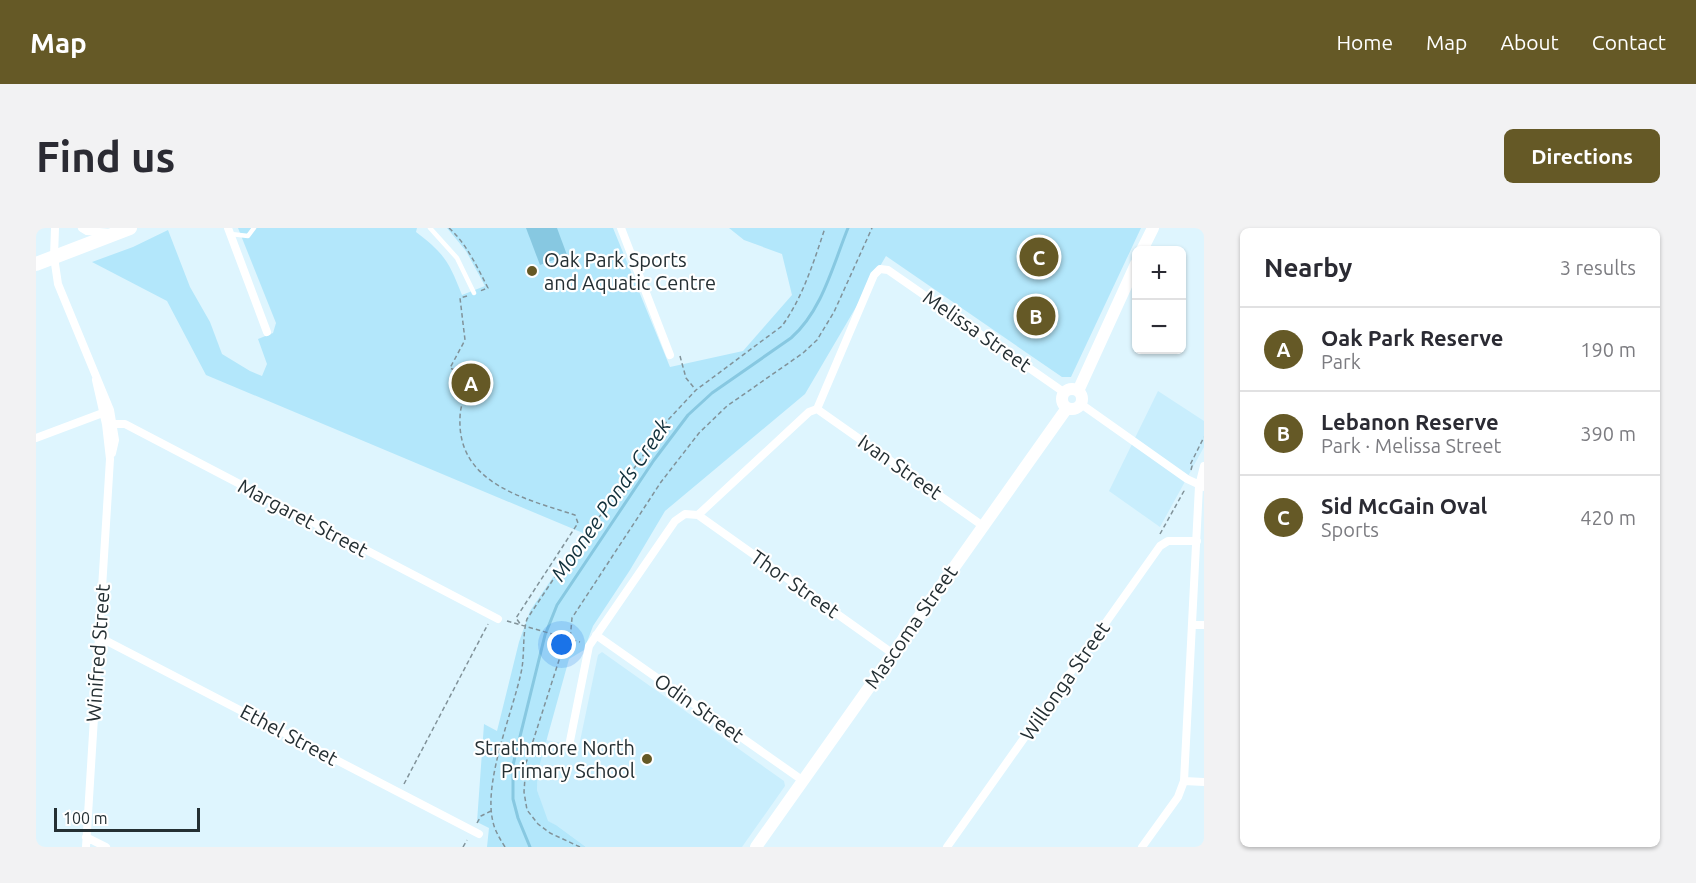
<!DOCTYPE html>
<html lang="en">
<head>
<meta charset="utf-8">
<style>
  :root { --surface:#fff; --page:#f2f2f3; --text:#2b2b33; --muted:#7c7c81; --line:#e1e1e2; --accent:#655926 }
  body { margin:0; font-family:Ubuntu,sans-serif; background:var(--page); color:var(--text) }
  .controls { position:absolute; right:18px; top:18px; display:grid; overflow:hidden; border-radius:9px; box-shadow:0 2px 4px #0004 }
  .controls button { width:54px; height:54px; display:grid; place-items:center; padding:0; border:0; border-bottom:2px solid var(--line); background:var(--surface); color:var(--text); font:30px sans-serif }
  .scale { position:absolute; left:18px; bottom:15px; width:146px; box-sizing:border-box; padding-left:6px; border:3px solid #242f33; border-top:0; font-size:16px; line-height:21px; white-space:nowrap; color:#242f33; -webkit-text-stroke:4px #fff; paint-order:stroke }
  .you { position:absolute; left:526px; top:417px; width:21px; height:21px; margin:-15px; border:4px solid #fff; border-radius:50%; background:#1a73e8; box-shadow:0 0 0 9px #1a73e833 }
  .badge { display:grid; place-items:center; width:39px; height:39px; border-radius:50%; background:var(--accent); color:#fff; font-size:20px; font-weight:700 }
  .pin { position:absolute; translate:-50% -50%; border:3px solid #fff; box-shadow:0 2px 6px #0006 }
  .list { margin:0; padding:0; list-style:none }
  h2 { display:flex; justify-content:space-between; align-items:center; height:78px; margin:0; padding:0 24px; font-size:26px }
  h2 small { font-size:20px; font-weight:400; color:var(--muted) }
  .list li { display:grid; grid-template-columns:39px 1fr auto; gap:18px; align-items:center; box-sizing:border-box; height:84px; padding:0 24px; border-top:2px solid var(--line) }
  .list b { display:block; font-size:22px; white-space:nowrap }
  .list p { margin:0; font-size:20px; white-space:nowrap; color:var(--muted) }
  .list em { font-size:20px; font-style:normal; color:var(--muted) }
  .map { position:relative; flex:none; width:1168px; height:619px; overflow:hidden; border-radius:9px }
  header { display:flex; align-items:center; gap:36px; box-sizing:border-box; height:84px; padding:0 30px; background:var(--accent); color:#fff }
  header strong { font-size:28px }
  nav { display:flex; gap:33px; margin-inline-start:auto; font-size:21px }
  .intro { display:flex; align-items:center; justify-content:space-between; box-sizing:border-box; height:144px; padding:0 36px }
  h1 { margin:0; font-size:42px }
  .button { padding:15px 27px; border-radius:9px; background:var(--accent); color:#fff; font-size:21px; font-weight:700 }
  main { display:flex; gap:36px; padding:0 36px }
  aside { flex:1; background:var(--surface); border-radius:9px; box-shadow:0 2px 4px #0004 }
  .map>svg:first-child { display:block }
  .built { fill:#c9eefd }
  .green { fill:#b3e7fb }
  .water { fill:#87c8e1 }
  .lines { fill:none; stroke-linecap:round; stroke-linejoin:round }
  .stream { stroke:#87c8e1; stroke-width:3 }
  .path { stroke:#819299; stroke-width:1.5; stroke-dasharray:4.5 3; stroke-linecap:butt }
  .lane { stroke:#fff; stroke-width:4.5 }
  .street { stroke:#fff; stroke-width:8 }
  .secondary { stroke:#fff; stroke-width:12 }
  .primary { stroke:#fff; stroke-width:14 }
  .poi-dot { fill:#655926; stroke:#fff; stroke-width:2 }
  .labels { text-anchor:middle; stroke-width:4.5; stroke-linejoin:round; paint-order:stroke }
  .poi-label { font-size:20px; fill:#242f33; stroke:#fff; text-anchor:start }
  .street-label { font-size:20px; fill:#242f33; stroke:#fff }
  .water-label { font-size:21px; font-style:italic; fill:#11303b; stroke:#fff }
</style>
</head>
<body>
<header>
<strong>Map</strong>
<nav><a>Home</a><a>Map</a><a>About</a><a>Contact</a></nav>
</header>
<div class="intro"><h1>Find us</h1><a class="button">Directions</a></div>
<main>
<div class="map">
<svg width="1168" height="619" viewBox="0 0 1168 619">
  <rect width="100%" height="100%" fill="#def5fe"/>
  <path class="built" d="M1122,163L1168,193V219L1124,299L1073,263Z
    M566,424L748,553L749,558L706,619H550L520,597L511,593L501,562L502,543L510,512L543,518L562,427Z"/>
  <path class="green" d="M202,0H381L380,4C409,26 413,34 426,67L449,58L430,23L411,0H577L634,139L707,123L756,67L746,26L708,12L693,0H1105L1035,149H1026L850,28L769,166L629,283L594,342L557,398L548,422L533,431L502,543L501,562L512,593L520,597L550,619H451L453,600L441,594L448,496L461,503L483,414L494,383L547,305L170,147L131,73L56,34L97,19L132,2L154,59L174,94L186,126L214,143L226,148L231,136L222,111L237,105L240,95Z"/>
  <path class="water" d="M490,0H521L531,27L504,37Z"/>
  <g class="lines">
    <path class="stream" d="M494,619L482,590L477,571V537L509,407L521,377L618,232L652,187L676,165L755,110C786,83 797,37 812,0"/>
    <path class="path" d="M413,0C431,16 441,39 452,60L444,63
      M431,68L424,70L429,112L414,140L435,149C431,163 424,176 424,190C421,256 490,271 539,287L542,295L480,390L485,397
      M644,128L650,150L659,161
      M1155,242L1156,238L1154,237L1168,209
      M1124,306L1148,263V260
      M471,393L544,414
      M368,556L452,396
      M441,595L445,588L455,583
      M427,619L431,612
      M469,619C464,611 459,603 457,594C447,554 476,486 485,445C489,428 486,407 491,391L542,314L569,282L631,193L660,162L746,98C767,69 778,33 789,0
      M544,619L514,605L502,596L491,582L488,564L490,535L524,429L534,412L536,390L625,254L663,205L691,178L767,125L781,112L798,84L836,0"/>
    <path class="lane" d="M394,0L421,30L438,65
      M195,6L212,8L218,0"/>
    <path class="street" d="M19,0L18,29L22,56L74,182L79,212L76,225
      M46,0L51,3L75,5
      M192,0L231,104
      M585,0L634,127
      M1045,176L1151,251L1168,259
      M781,181L947,298
      M70,196H89L462,391
      M0,210L72,183
      M662,287L856,425
      M1157,397H1168
      M560,407L766,552
      M63,409L443,606
      M534,513L553,418L639,293L649,286L662,287L773,184L781,181L838,47L844,41L852,42L1029,165
      M1148,553L1168,554
      M50,609L70,619
      M50,619L74,231L70,196L60,152
      M911,619L1124,318L1132,313H1161
      M1106,619L1142,569L1148,553L1163,258L1168,238"/>
    <path class="secondary" d="M1106,22L1117,0
      M1026 171a10 10 0 1 1 20 0a10 10 0 1 1-20 0Z
      M1042,163L1100,36
      M720,619L1031,180"/>
    <path class="primary" d="M0,36L94,0"/>
  </g>
  <g class="poi-dot">
    <circle cx="496" cy="43" r="6"/>
    <circle cx="611" cy="531" r="6"/>
  </g>
  <g class="labels">
    <g class="poi-label">
      <text x="508" y="39">Oak Park Sports<tspan x="508" dy="23">and Aquatic Centre</tspan></text>
      <text x="599" y="527" text-anchor="end">Strathmore North<tspan x="599" dy="23">Primary School</tspan></text>
    </g>
    <g class="street-label">
      <text transform="translate(941 103) rotate(35)" y="7">Melissa Street</text>
      <text transform="translate(864 239) rotate(35)" y="7">Ivan Street</text>
      <text transform="translate(267 290) rotate(28)" y="7">Margaret Street</text>
      <text transform="translate(759 356) rotate(35)" y="7">Thor Street</text>
      <text transform="translate(875 399) rotate(-55)" y="7">Mascoma Street</text>
      <text transform="translate(62 425) rotate(-86)" y="7">Winifred Street</text>
      <text transform="translate(1029 453) rotate(-55)" y="7">Willonga Street</text>
      <text transform="translate(663 480) rotate(35)" y="7">Odin Street</text>
      <text transform="translate(253 507) rotate(28)" y="7">Ethel Street</text>
    </g>
    <g class="water-label">
      <text transform="translate(575 272) rotate(-55)" y="7">Moonee Ponds Creek</text>
    </g>
  </g>
</svg>
<div class="controls">
<button>+</button>
<button>−</button>
</div>
<div class="scale">100 m</div>
<div class="you"></div>
<div class="pin badge" style="left:435px;top:155px">A</div>
<div class="pin badge" style="left:1000px;top:88px">B</div>
<div class="pin badge" style="left:1003px;top:29px">C</div>
</div>
<aside>
<h2>Nearby<small>3 results</small></h2>
<ul class="list">
<li><span class="badge">A</span><div><b>Oak Park Reserve</b><p>Park</p></div><em>190 m</em></li>
<li><span class="badge">B</span><div><b>Lebanon Reserve</b><p>Park · Melissa Street</p></div><em>390 m</em></li>
<li><span class="badge">C</span><div><b>Sid McGain Oval</b><p>Sports</p></div><em>420 m</em></li>
</ul>
</aside>
</main>
</body>
</html>
